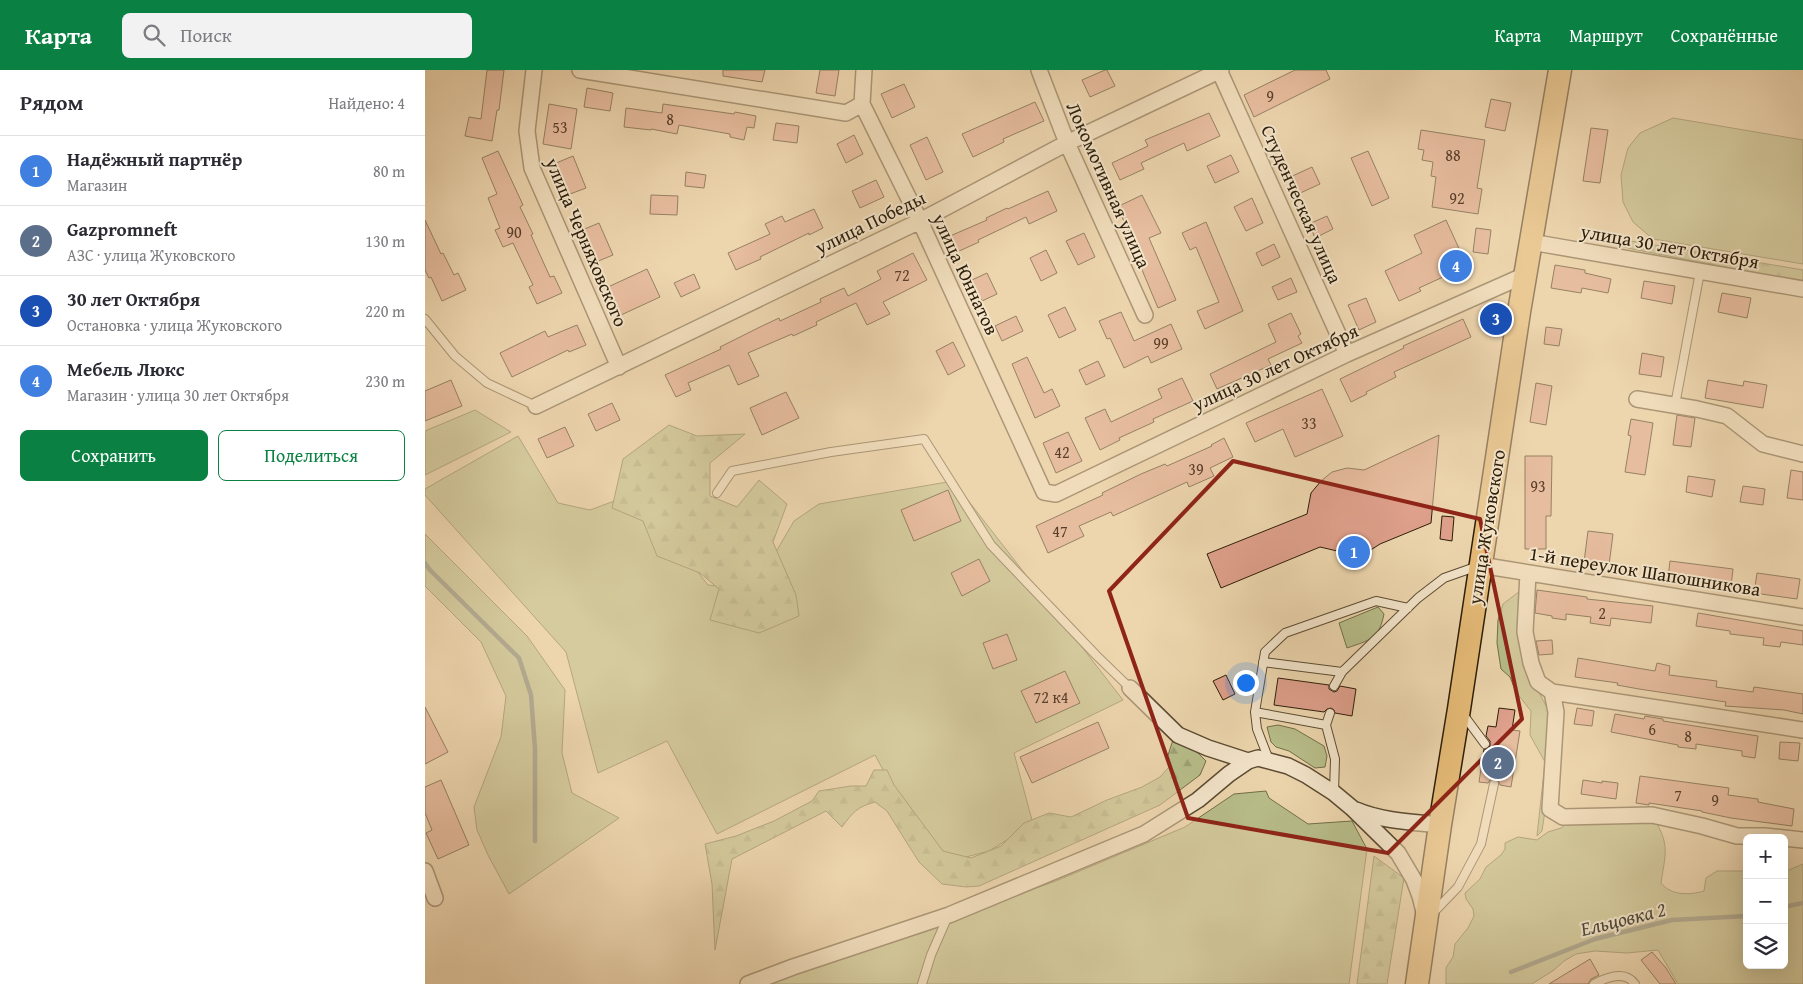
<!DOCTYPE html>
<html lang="ru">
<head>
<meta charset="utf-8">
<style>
  :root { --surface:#fff; --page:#f2f2f3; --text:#2b2b33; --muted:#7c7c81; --line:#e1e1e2; --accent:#0b8043 }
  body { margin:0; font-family:"Gentium Book Plus",serif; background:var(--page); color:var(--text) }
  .controls { position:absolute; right:15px; bottom:15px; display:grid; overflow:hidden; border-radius:8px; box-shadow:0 5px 20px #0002 }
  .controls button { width:45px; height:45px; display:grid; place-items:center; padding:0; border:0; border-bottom:1px solid var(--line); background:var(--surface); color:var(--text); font:25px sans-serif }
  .you { position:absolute; left:820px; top:612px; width:18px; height:18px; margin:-12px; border:4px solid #fff; border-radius:50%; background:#1a73e8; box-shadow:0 0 0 8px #1a73e833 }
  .badge { display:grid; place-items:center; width:32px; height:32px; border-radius:50%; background:var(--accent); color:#fff; font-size:16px; font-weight:700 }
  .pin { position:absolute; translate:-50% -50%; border:2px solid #fff; box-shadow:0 1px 5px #0006 }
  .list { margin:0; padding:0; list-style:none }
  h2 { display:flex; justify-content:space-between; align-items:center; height:65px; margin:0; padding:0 20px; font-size:21px }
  h2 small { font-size:16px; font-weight:400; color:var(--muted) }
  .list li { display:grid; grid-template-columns:32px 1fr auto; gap:15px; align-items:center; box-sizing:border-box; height:70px; padding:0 20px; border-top:1px solid var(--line) }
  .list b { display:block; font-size:19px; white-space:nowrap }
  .list p { margin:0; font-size:16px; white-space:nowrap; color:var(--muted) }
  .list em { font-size:16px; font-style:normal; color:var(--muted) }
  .actions { display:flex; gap:10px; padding:15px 20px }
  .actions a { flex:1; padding:11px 0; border:1px solid var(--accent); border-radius:8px; text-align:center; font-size:18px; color:var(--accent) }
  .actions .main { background:var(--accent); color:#fff }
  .icon { flex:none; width:28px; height:28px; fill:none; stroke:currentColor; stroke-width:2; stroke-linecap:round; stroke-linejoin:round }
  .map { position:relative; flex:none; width:1378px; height:914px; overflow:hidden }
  header { display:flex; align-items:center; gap:30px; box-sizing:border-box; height:70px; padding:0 25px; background:var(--accent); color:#fff }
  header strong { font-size:24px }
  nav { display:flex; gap:28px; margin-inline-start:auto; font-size:18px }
  .search { width:350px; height:45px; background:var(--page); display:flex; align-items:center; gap:12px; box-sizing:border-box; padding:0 18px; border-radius:8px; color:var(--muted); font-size:19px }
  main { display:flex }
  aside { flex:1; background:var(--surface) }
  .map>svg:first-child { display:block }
  .green { fill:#b8be8a; stroke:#726e49 }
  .forest { fill:url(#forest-firs); stroke:#726e49 }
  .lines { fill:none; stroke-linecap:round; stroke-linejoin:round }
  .stream { stroke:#6f796f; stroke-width:4.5 }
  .building { fill:#dfa08c; stroke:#2c1d08 }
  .lane-casing { stroke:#5c4b32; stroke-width:10 }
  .street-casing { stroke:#5c4b32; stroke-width:18 }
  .primary-casing { stroke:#2c1d08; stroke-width:25 }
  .lane { stroke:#f3e4ca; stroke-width:8 }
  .street { stroke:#f3e4ca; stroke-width:15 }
  .primary { stroke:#e6bb77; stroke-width:22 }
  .marked { fill:none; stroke:#8f2418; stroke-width:4; stroke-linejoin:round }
  .labels { text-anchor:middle; stroke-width:4; stroke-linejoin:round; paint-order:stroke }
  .number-label { font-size:16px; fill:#593e29 }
  .street-label { font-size:19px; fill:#2c1d08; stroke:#f3e4ca }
  .water-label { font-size:20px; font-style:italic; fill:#4e4b3c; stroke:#f3e4ca }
</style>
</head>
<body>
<header>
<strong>Карта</strong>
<div class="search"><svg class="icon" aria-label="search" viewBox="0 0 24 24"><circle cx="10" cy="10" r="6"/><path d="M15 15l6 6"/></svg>Поиск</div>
<nav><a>Карта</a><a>Маршрут</a><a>Сохранённые</a></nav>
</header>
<main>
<aside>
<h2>Рядом<small>Найдено: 4</small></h2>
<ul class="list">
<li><span class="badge" style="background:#3f7fe0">1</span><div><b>Надёжный партнёр</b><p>Магазин</p></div><em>80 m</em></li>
<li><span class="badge" style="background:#5c6f8a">2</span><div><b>Gazpromneft</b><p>АЗС · улица Жуковского</p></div><em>130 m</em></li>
<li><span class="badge" style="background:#1a4fb4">3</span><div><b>30 лет Октября</b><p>Остановка · улица Жуковского</p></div><em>220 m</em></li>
<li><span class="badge" style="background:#3f7fe0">4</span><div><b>Мебель Люкс</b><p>Магазин · улица 30 лет Октября</p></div><em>230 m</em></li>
</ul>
<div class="actions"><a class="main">Сохранить</a><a>Поделиться</a></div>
</aside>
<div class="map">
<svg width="1378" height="914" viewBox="0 0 1378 914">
  <defs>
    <pattern id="forest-firs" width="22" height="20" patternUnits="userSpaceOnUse" patternTransform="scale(1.25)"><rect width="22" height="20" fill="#b8be8a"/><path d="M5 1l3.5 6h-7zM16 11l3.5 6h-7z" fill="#9ea376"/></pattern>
  </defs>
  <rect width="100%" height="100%" fill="#edd6ae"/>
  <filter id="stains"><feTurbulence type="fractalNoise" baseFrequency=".004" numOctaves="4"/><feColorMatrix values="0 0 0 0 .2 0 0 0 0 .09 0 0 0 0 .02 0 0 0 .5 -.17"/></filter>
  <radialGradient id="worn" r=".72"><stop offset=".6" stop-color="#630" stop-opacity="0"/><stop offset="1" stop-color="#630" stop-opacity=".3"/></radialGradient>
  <path class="green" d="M1248,48L1378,70V194L1228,169L1208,152L1198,132L1196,105L1203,78L1215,63Z
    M50,340L86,362L0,405V361Z
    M93,366L133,433L165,440L211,423L283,515L362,523L348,487L369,451L394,434L528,411L698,630L589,683L608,754L564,781L522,792L491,761L450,685L292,764L242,671L173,703L141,582L0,425V419Z
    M0,464L102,566L140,620L137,683L147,723L194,748L84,824L63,785L52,760L49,737L76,667L81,626L56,572L0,516Z
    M1095,521L1102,600L1127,647L1124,714L1117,761L1112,766L1120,692L1105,665L1106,641L1091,622L1085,607L1076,599L1072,573L1073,550L1078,534Z
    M953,537L959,544C954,569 945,570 922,578L914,553Z
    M853,655L870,659L899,676L902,686L900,697L890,698L864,681L851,677L846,672L842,657Z
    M841,721L844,728L883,754L927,751L942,779L924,914H340L631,811L760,757L809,724Z
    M1227,745C1245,775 1241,780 1236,813C1246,826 1265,825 1279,821L1281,808L1292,801H1322V895H1359V802L1378,794V914H1253L1233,880L1202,883L1170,881L1151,884L1139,891L1129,900L1107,914H1021V898L1028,887L1030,874L1043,858L1049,846L1048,839L1041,829L1040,823L1055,809L1061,797L1076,785L1080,779V773L1093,767L1112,770L1123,762L1136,758L1141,754Z"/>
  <path class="forest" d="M1188,168L1378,200V212L1207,179L1185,173Z
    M244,355L272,366L320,364L285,393V426L312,437L334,410L362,434L348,472L371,525L374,546L334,563L285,550L294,519L275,503L232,486L218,451L187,438L198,389Z
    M748,670L762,672L781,691L775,705L735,735L554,816L541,817L517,814L494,792L462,741L450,732C432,737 428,742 417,757L401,741L307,789L290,880L287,814L280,774L311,766L349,751L387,731L394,721L426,716H441L449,700H462L469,715L518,781L546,788L576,776L599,753L624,743L646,747L682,730L717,717L735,707L744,697L742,688Z
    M949,786L979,808L962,914H932Z"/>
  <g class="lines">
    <path class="stream" d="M0,493L5,500L94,588L106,625L110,679V771
      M1359,837L1378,833
      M1086,902L1170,869L1247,850L1322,846"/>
  </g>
  <path class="building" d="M62,0H79L74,40H72L67,71L40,66L44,47L56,49Z
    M298,0H340L337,12L298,6Z
    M395,0H414L410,26L391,23Z
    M680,0H682L690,16L665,27L657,10Z
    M870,0H901L905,9L829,47L819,25Z
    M479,14L490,37L467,48L456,24Z
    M162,18L188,23L185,41L159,37Z
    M1066,29L1086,33L1080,61L1060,57Z
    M610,32L619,51L578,69L579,72L548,87L537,64Z
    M124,34L152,39L146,79L118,74Z
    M238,34L309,44L310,42L331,46L329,58L322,57L319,70L305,67V64L254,55L252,64L226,59V60L199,57L201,38L237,43Z
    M784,43L795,66L762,81L759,73L716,93L719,99L695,110L687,93L723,76L720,70Z
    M351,53L374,56L372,73L348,70Z
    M1166,58L1183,60L1175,113L1158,111Z
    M996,60L1060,70L1052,118L1057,119L1053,144L1007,137L1011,107L1006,106L1008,92L997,90L999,80L993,79Z
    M429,65L438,84L421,93L412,74Z
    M502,67L518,102L501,110L485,75Z
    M73,81L98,135L95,137L108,164L106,165L125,207L129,206L137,223L112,234L104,217L108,215L88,173L78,177L70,160L75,158L63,128L72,124L57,88Z
    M943,81L964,128L947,136L926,88Z
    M806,85L814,102L790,113L782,96Z
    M148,86L161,118L137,127L124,96Z
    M887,97L895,114L871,125L863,108Z
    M261,102L281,105L279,118L260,116Z
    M451,110L459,127L435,138L427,121Z
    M623,121L632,141L604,154L601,147L553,170L554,172L532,182L525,166L562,150L561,148L582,138L583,139Z
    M226,125L253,126L252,145L225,144Z
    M717,125L736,163L724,168L751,230L733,238L712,188L716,186L692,137Z
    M827,128L838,153L821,161L809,137Z
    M389,139L398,158L384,165V163L335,187L336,189L311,200L303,183L345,164L340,154L357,146L360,152Z
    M902,146L908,159L890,168L884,154Z
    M0,150L16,184L18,183L29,205L33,203L41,220L17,231L6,207L4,208L0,200Z
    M1021,150L1042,196L994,218L996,221L974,231L960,201L997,183L989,165Z
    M781,152L818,241L780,259L772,241L794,232L771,177L765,180L757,163Z
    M174,153L188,185L171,192L157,160Z
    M1051,158L1066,160L1063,184L1048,182Z
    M659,163L670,187L653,195L641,171Z
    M849,174L855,187L837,196L831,183Z
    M621,180L632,203L616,211L605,188Z
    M488,183L502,210L458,232L465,244L442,255L431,233L391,252L392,255L368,266L367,264L323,283L334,306L313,315L304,295L263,313L266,320L251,327L240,305L296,279L295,277L333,258L354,248L355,251L396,232L395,229L419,218L423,226L456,209L452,201Z
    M1130,195L1160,200V203L1186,209L1183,223L1157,218L1156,223L1126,218Z
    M222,199L235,227L196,245L183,217Z
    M562,203L572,224L557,231L547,210Z
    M269,204L275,218L256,227L249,213Z
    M866,208L872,222L853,230L847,217Z
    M1219,211L1250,216L1247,234L1216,228Z
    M1297,223L1326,228L1322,248L1293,242Z
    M941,228L951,252L934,260L923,235Z
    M640,237L651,260L634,268L623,245Z
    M696,242L709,271L746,254L757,279L726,293L723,286L699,298L685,268L682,269L674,251Z
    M866,243L876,264L873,266L877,273L843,289L846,295L792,319L785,304L851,272L843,254Z
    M591,246L598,261L577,271L570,256Z
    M1038,249L1046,267L969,302L971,307L941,322L942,324L926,332L915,309L979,278L978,276Z
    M152,255L161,275L144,282L143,280L87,307L75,283L120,261L123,267Z
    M1121,257L1137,259L1134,276L1119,274Z
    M528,272L540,296L523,305L511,281Z
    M1217,283L1239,287L1236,307L1214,304Z
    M602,287L619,323L627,319L635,336L610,348L587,294Z
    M673,291L680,306L661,315L654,300Z
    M757,308L768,331L728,349L729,352L694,368L695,370L675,380L660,348L680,339L686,352L737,328L733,319Z
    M26,310L37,336L0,351V321Z
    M1283,310L1318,316L1319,311L1342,315L1338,338L1280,328Z
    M1111,313L1127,316L1121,355L1105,352Z
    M897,319L918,366L870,387L858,359L830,372L821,353Z
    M361,322L374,348L337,365L325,338Z
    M187,333L195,350L171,361L163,344Z
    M1252,345L1270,348L1266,377L1248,375Z
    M1206,349L1228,353L1220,405L1200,402L1206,366L1203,365Z
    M140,357L149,376L122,388L113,369Z
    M643,362L657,391L631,403L618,373Z
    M1014,365L1006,453L955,474L941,483L925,484L895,477L796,518L782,484L882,444L886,423L896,411L907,402L922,398L939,400Z
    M799,368L808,387L785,398L789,406L764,417L762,412L688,446L686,442L654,456L659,466L623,483L611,456L678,425L677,423L716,404L740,394L742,396L787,376L786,375Z
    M1100,386H1127L1126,446H1121V479H1100Z
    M1366,400L1378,402V430L1362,428Z
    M1263,406L1290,410L1287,427L1261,422Z
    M1318,416L1340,419L1338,435L1315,432Z
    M523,420L536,451L489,471L476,440Z
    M1017,446L1029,447L1027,471L1015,469Z
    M1163,461L1188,464L1184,495L1159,492Z
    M554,489L565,511L537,526L526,503Z
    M1245,491L1308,499L1306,516L1243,508Z
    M1332,503L1375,509L1372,529L1329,523Z
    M1112,520L1162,527V529L1228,536L1226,553L1186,548L1185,556L1165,553L1166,547L1141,544V550L1127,548V546L1110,543Z
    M1273,543L1378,561V575L1356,572L1355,577L1338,575L1339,568L1305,564V561L1271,556Z
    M582,564L592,590L568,599L558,573Z
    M1127,570L1128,584L1114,585L1111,571Z
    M1153,588L1230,601L1232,593L1245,596L1244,605L1292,611L1291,617L1328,622L1329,617L1378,624V644L1359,640L1300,636L1301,632L1214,619L1192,615L1193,613L1150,607Z
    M640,601L655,633L611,653L596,621Z
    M801,605L810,624L798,630L788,611Z
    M853,608L904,615V619L909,622L912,621L915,616L931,619L927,646L910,643L909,640L906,638L902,639L899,642L849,635Z
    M0,637L23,682L0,694Z
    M1074,638L1090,640L1087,660L1095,661L1086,717L1075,715L1073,710L1070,708L1065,710L1063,713L1054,712L1059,679H1063L1065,676V671L1061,666L1063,656L1071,657Z
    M1152,638L1169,641L1167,656L1149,654Z
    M1190,644L1219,649L1220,646L1238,649V651L1333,666L1330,688L1317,686V681L1271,674V679L1253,677V675L1186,662Z
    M673,652L684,678L607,713L595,687Z
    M1355,672L1375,673L1373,691L1354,689Z
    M1215,706L1304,718L1303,725L1333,729V732L1369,739L1367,756L1306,748L1277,742V741L1224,733V735L1211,733Z
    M16,710L44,775L13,789L1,763L7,760L0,743V717Z
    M1158,710L1177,713V711L1193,713L1191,729L1156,724Z
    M1227,882L1241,898L1251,914H1235L1216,890Z
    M1165,889L1174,905L1166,909L1163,914H1124Z"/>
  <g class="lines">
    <defs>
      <path id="lane" d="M0,249L30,286L62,313L111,336
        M1250,335L1275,202
        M292,423L307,401L406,382L499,369L566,475L671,585L705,618
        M838,592L917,602
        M909,616L917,602L993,528L1019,508L1053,496
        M830,642L901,655
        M905,643L901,655L910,689L909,723
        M1037,643L1060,674
        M844,690L832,659L830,642L840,582L860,563L951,531L983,538
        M1008,843L1033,817L1056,774L1069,714
        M497,914L506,885L523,846
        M1169,914C1182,907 1200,900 1210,914"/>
      <path id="street" d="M109,0L102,61L107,98L194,297
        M155,0L421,43L437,34
        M439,0L437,34L495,151L619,422L631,424L922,284L1100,205
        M614,0L642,73L720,245
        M794,0L922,284
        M1106,172L1378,219
        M1212,329L1272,339L1302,346L1338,374L1378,384
        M111,336L495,151L642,73L796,0
        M1055,495L1378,547
        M1103,503L1100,562L1106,593L1113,612L1127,622L1378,660
        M705,618L753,665L783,678L823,691
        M1127,622L1131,642L1125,739L1138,747L1227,745L1277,756L1312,766H1339L1359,768
        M931,740C957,751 987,752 1015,755
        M1359,768L1378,770
        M0,801L10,828
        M323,914L368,897L524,845L719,764L773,730L804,704L823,691L833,688L863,696L881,705L909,723L927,738L973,783L989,810L995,826L999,842"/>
      <path id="primary" d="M992,914L1015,755L1034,639L1094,242L1135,0"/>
    </defs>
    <use href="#lane" class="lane-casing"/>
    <use href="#street" class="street-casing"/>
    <use href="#primary" class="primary-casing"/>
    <use href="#lane" class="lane"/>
    <use href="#street" class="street"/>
    <use href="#primary" class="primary"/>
  </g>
  <path d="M0 0H1378V914H0ZM808,391L1055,449L1097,649L963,783L763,748L684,521Z" fill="#edd6ae" fill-opacity=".55" fill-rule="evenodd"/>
  <path class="marked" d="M808,391L1055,449L1097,649L963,783L763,748L684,521Z"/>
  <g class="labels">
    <g class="number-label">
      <text x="845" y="32">9</text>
      <text x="245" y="55">8</text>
      <text x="135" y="63">53</text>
      <text x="1028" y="91">88</text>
      <text x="1032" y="134">92</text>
      <text x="89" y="168">90</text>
      <text x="477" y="211">72</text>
      <text x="736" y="279">99</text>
      <text x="884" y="359">33</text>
      <text x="637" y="388">42</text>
      <text x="771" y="405">39</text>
      <text x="1113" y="422">93</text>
      <text x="635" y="467">47</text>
      <text x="1177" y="549">2</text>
      <text x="626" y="633">72 к4</text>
      <text x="1227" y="665">6</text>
      <text x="1263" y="672">8</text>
      <text x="1253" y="731">7</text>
      <text x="1290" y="736">9</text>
    </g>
    <g class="street-label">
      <text transform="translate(684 115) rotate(66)" y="7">Локомотивная улица</text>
      <text transform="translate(877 134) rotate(66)" y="7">Студенческая улица</text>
      <text transform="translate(445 152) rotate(-26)" y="7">улица Победы</text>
      <text transform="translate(162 172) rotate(67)" y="7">улица Черняховского</text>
      <text transform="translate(1245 176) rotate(10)" y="7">улица 30 лет Октября</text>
      <text transform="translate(541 204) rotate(65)" y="7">улица Юннатов</text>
      <text transform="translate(850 297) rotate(-25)" y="7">улица 30 лет Октября</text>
      <text transform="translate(1061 457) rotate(-81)" y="7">улица Жуковского</text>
      <text transform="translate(1220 501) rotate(9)" y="7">1-й переулок Шапошникова</text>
    </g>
    <g class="water-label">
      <text transform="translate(1198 849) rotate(-14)" y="7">Ельцовка 2</text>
    </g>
  </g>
  <rect width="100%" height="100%" filter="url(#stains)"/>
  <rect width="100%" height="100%" fill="url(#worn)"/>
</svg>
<div class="controls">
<button>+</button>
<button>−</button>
<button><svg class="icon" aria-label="layers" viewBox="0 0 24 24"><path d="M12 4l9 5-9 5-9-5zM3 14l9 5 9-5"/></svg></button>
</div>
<div class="you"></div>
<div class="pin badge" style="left:929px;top:482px;background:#3f7fe0">1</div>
<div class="pin badge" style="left:1073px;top:693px;background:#5c6f8a">2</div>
<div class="pin badge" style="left:1071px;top:249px;background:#1a4fb4">3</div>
<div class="pin badge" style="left:1031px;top:196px;background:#3f7fe0">4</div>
</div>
</main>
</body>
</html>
